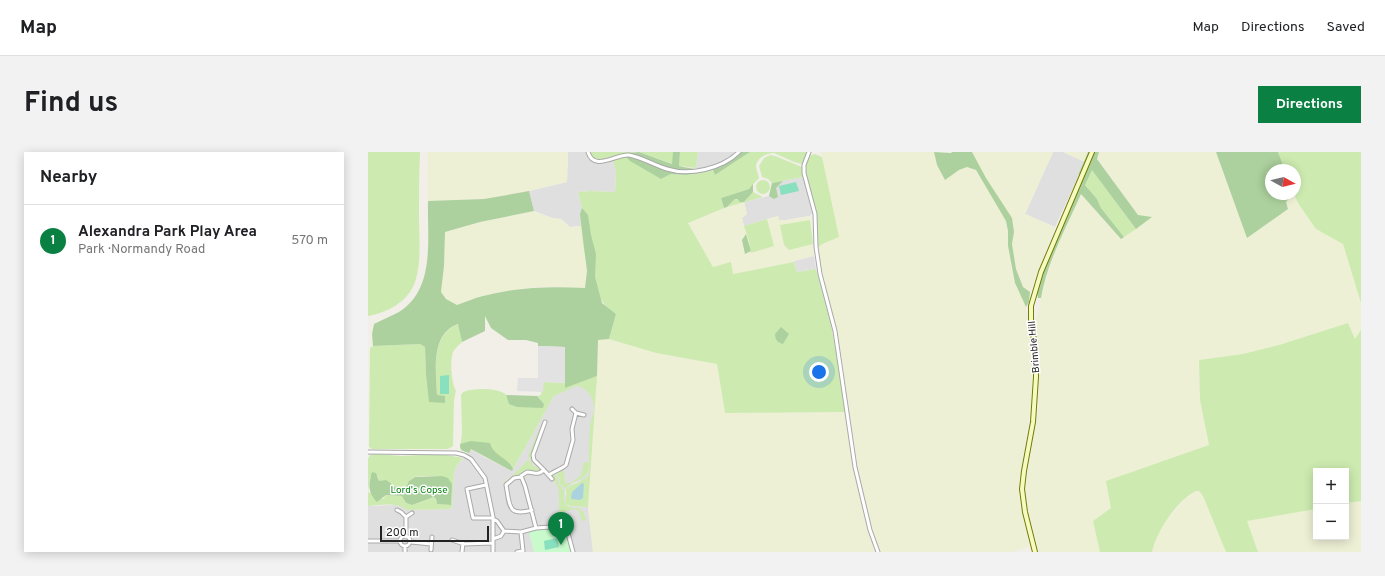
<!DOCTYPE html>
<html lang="en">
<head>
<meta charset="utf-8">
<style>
  :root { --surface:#fff; --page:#f2f2f2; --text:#202124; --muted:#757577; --line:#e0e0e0; --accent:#0b8043 }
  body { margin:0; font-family:Overpass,sans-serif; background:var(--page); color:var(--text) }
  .controls { position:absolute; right:12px; bottom:12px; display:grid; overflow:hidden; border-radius:0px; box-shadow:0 2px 10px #0003 }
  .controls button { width:36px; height:36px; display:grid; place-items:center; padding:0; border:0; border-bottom:1px solid var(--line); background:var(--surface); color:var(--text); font:20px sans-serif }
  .compass { position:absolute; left:897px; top:12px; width:36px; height:36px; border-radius:50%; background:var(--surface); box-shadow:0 2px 10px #0003; rotate:98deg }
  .scale { position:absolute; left:12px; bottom:10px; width:109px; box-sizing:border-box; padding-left:4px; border:2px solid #222; border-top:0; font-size:11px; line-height:14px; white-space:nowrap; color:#222; -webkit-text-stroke:3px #fff; paint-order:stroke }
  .you { position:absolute; left:451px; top:220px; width:14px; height:14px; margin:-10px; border:3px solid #fff; border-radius:50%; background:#1a73e8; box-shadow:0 0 0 6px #1a73e833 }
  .badge { display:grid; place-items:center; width:26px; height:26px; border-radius:50%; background:var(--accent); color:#fff; font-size:13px; font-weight:700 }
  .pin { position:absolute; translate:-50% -33px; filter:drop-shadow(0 1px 2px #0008) }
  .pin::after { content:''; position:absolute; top:21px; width:14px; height:12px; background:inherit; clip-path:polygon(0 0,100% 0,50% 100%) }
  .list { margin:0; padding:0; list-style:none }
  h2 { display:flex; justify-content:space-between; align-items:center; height:52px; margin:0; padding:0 16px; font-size:17px }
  h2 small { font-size:13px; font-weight:400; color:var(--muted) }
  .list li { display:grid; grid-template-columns:26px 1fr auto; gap:12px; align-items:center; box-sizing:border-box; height:72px; padding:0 16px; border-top:1px solid var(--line) }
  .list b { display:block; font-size:15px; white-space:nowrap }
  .list p { margin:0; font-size:13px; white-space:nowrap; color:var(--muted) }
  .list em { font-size:13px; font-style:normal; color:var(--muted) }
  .map { position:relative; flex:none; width:993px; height:400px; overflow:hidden; border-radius:0px }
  header { display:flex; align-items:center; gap:24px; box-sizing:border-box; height:56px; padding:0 20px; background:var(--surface); border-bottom:1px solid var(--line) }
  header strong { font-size:19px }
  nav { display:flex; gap:22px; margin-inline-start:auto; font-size:14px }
  .intro { display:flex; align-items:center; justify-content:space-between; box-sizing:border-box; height:96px; padding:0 24px }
  h1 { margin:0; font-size:28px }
  .button { padding:10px 18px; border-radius:0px; background:var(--accent); color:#fff; font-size:14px; font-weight:700 }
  main { display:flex; gap:24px; padding:0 24px }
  aside { flex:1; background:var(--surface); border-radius:0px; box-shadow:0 2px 10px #0003 }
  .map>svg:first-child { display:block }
  .residential { fill:#e0dfdf }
  .farmland { fill:#eef0d5 }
  .grass { fill:#cdebb0; fill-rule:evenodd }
  .forest { fill:#add19e }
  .park { fill:#c8facc }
  .pitch { fill:#88e0be }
  .parking { fill:#e2e2e2 }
  .water { fill:#aad3df }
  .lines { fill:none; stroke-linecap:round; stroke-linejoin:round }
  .street-casing { stroke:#a9a9a9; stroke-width:5 }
  .secondary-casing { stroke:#707d05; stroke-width:6 }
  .street { stroke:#fff; stroke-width:3 }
  .secondary { stroke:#f7fabf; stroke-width:4 }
  .labels { text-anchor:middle; stroke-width:3; stroke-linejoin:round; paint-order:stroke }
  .street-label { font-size:10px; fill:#222; stroke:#fff }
  .park-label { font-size:10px; fill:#0c8416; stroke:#fff }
</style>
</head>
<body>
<header>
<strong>Map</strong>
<nav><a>Map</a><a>Directions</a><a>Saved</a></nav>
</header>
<div class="intro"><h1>Find us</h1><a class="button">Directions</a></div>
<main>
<aside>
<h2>Nearby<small></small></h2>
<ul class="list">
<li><span class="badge">1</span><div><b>Alexandra Park Play Area</b><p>Park · Normandy Road</p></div><em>570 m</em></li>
</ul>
</aside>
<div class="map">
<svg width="993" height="400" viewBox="0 0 993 400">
  <rect width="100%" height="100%" fill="#f2efe9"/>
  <path class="residential" d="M200,0H222V3L230,8L244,5L246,10L248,20L247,40L222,39L210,40L214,56L212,62L213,74L202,75L193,67L184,66L166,59L161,39L199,30Z
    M330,0H369L360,7L354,10L335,16H328Z
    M685,0H695L717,10L687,75L657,62Z
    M435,25L444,61L442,64L418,68H411L410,64L376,74L374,66L379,62L376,50L401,44L404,31Z
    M446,104L448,117L429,120L426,109Z
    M229,224L222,328H215L206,331L198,337L197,341L200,354L220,355L225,400H0V354L27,353L34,354L39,358L82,357L84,355L86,321L88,315L103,297L116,305L144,319L186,244L190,239Z"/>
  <path class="farmland" d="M60,0H200L199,30L161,39L116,47L60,49Z
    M453,0H566L569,13L577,28L591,18L599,15L608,18L638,69L640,79V94L644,119L649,137L654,144L658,155L665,202V217L663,256L652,324L651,335L652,351L662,394L644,400H512L501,367L492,327L471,190L451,106L450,96L454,92L455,11Z
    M604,0H685L657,62L687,75L662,140L655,135L648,117L644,92L646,80Z
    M695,0H720L717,10Z
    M731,0H848L879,85L926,42L930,51L964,85L975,92L993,152V178L987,188L980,171L911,193L875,202L831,208L832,248L841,293L739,329L743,356L725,369L732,400H671L660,358L658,336L659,323L670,259L672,208L667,169L671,157L675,136L686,102L713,42L753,87L783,66L770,63L729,6Z
    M376,50L379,62L374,66L376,74L410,64L411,68H418L442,64L446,104L426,109V110L365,123L345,115L320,71L356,56Z
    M166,59L184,66L193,67L202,75L213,74L219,119L217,136L172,135L151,137L113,144L88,153L78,147L73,140L76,114L77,80L112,70Z
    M241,187L288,201L349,212L357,261L478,260L484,303L496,365L507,400H225L220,355L230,188Z
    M828,339H831L835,344L858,400H784L790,380L795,372L817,347Z
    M993,349V400H890L878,369L948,357V385H978V351Z"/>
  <path class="grass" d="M0,0H52C51,22 51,43 51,65C51,87 55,121 42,140C32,154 16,161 0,164Z
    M222,0H270L230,8L225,7Z
    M271,0H305V12Z
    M312,0H330L328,16L311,14Z
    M382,0H440L434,12L426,10L406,1C399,1 390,5 388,13C388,17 390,22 391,26L381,37L353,46L356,56L320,71L345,115L363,110L365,122L426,110L429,120L448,117L463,172L478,260L357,261L349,212L288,201L241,187L248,162C218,144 215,93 212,62L214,56L210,40L222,39L247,40L248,20L245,8L259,5L293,27L303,22L318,23L346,18L347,23Z
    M910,0H993V151L975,92L948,77L930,51L926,42L927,18H917Z
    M447,2L454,5L471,85L454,92L450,96C448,85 450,73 448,62C446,50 426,5 447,2Z
    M402,3L407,4L434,15L435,25L404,31L400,27L394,25L391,14L396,6Z
    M724,17L768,77L756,85L733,56L729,47L717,33Z
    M388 35a7 7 0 1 1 14 0a7 7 0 1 1-14 0Z
    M385,40L395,45L359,55L367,47L376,50Z
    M399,67L406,94L383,101L381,89L376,74Z
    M442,68L445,92L421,98L416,93L412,73Z
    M980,171L987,187L993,178V349L978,351V319H948V357L879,369L890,400H858L835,344L831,339H828C809,348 788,380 784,400H732L725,369L743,356L738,329L841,293L832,248L831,208L875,202L911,193Z
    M91,172L94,190C91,193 87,196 85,200C82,208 83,231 88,238L86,248L85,294L80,297H4L1,295L2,196L5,194L52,192L57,195L58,222L69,243C68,220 62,182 91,172Z
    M229,224L220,355L202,354L198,352V337C203,332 216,329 219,325C224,317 220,309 221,301C221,293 221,284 222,276C222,266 228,263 225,249C223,242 216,234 208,234L186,244L144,319L103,297L101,301L93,298L92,296L94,281L93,243L95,240C104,236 131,235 138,243V245L176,252L169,244L173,243L175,230L197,231V236Z
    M171,277L172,278L164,302V306L172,316L164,311L160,304Z
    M8,302L33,304L73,302L95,306L88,315L86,321L84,355L82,357L39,358C28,350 13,353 0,354V307L2,303ZM10,324L11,329C18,329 20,328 24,335L33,336L38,335C40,331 42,327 47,325C53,323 74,324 80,326L83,353L69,352L67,345L44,353L38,351L35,344L18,343L15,347L0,340L2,325Z
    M160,308L164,313L173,318L167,320L157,318L152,324L147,325L139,331L134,332L144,324Z
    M216,310L222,311C219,332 209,324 197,337L192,332L191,325L187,320L194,317L196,320L197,331H203L213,323Z
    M186,320L190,326L191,333L196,338V348L198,353L203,356H211L216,361L218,368L214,369L211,359C206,355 199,359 193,361L191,358V338L184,324Z"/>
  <path class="forest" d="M271,0L304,12L305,0H312L311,14C318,16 340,19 346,17C356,13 365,8 373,0H382L347,23L345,18L318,23L303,22L293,27L262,9L255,2Z
    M566,0L583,1L584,0H604L618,26L644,66L646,80L644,92L648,117L655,135L662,140L661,150L658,155L647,131L640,94V79L638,69L608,18L599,15L591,18L577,28L569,13Z
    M720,0H731L729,7L770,63L784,65L768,77L724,18L717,33L729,47L733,56L756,85L753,87L713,42C698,76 679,110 673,146H670L669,141L679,110L711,35V21Z
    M848,0H910L917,18H903V42H925L918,50L920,57L879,86Z
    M415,29L408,36L410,45L406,47L401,44L404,31Z
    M385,32V40L376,50H372L369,47H367L359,55L356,56L353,46L381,37Z
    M161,39L166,59L112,70L77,80L76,114L73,140L78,147L89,153C98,150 106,146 115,144C149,135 183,134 217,136L219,119L212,62L214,56L220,63L223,83L228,102L227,125L234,151L248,162L241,187L230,188L229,224L197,236V195L170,194V191L158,188H140L123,176L117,164V179L94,190L90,172C62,182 68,220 69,243L77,244V251L61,250L58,222L57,195L52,192L5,194L4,182L6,172C14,168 23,164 31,160C68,137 59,86 60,49L116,47Z
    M378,82L383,99L377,102L374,88Z
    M413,175L421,182L415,192C410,191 407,188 407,182Z
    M138,243L169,244L176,252L175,256L149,255L141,252Z
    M103,289L122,291C125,304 140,305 145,317L144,319L103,297L101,301C95,299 92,299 92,292Z
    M4,320L8,321L11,329L18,328C27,333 25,339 38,335L41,329L47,325L74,324L80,326L84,332L83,353L69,352L68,347L66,345L44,353L38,351L34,344L18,343L9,350C0,341 0,333 4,320Z"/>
  <path class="park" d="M188,376H196L198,377L203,400H166L161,380L168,377H186Z"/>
  <path class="pitch" d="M428,30L431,39L413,43L411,34Z
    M81,223V242H72V224Z
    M189,386L191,395L177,398L176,389Z"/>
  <path class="parking" d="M170,194L197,195V231L176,230L175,240L149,239L150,226H170Z"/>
  <path class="water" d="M214,331L216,332L215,346L212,348L204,347L203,346L204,340Z"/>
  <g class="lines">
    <defs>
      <path id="street" d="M220,0C226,20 248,2 261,3C273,5 286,13 299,17C321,24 354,17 371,0
        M441,0L436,13V21L447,62L448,95L452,122L467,179L487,315L502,378L510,400
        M204,257L208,261L216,263
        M0,300L88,301L96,303L103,307L117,326L125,365V400
        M176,318L166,308L165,303L177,270
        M181,323C186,319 194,317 198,313L205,288L204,277L208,261
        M153,325L146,326L138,333C142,353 139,365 164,358
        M118,333L99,337L105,366H125
        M29,358L33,360L38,365V385
        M38,365L44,361
        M125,367L129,369L136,379
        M168,376L157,334L153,324L159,320C166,320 169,324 176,318L184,327
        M32 389a5 5 0 1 1 10 0a5 5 0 1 1-10 0Z
        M125,387L133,384L136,379L153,380L168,376L198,374L205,400
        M84,388L96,392L125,391
        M0,389H32
        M43,390L63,392
        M63,398L64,385
        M37,400V394
        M94,400L95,391
        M149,400L155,399L153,380"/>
      <path id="secondary" d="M667,400L657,360L654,337L656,319L665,270L668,225V202L663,167V154L673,120L724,0"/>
    </defs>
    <use href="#street" class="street-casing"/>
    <use href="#secondary" class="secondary-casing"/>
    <use href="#street" class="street"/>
    <use href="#secondary" class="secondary"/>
  </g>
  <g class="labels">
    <g class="street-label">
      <text transform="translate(665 195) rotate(-95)" y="4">Brimble Hill</text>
    </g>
    <g class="park-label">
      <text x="51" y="341">Lord's Copse</text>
    </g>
  </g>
</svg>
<div class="controls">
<button>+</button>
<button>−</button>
</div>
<svg class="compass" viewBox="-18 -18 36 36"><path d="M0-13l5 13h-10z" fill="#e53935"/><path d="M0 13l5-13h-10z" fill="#757577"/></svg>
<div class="scale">200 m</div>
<div class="you"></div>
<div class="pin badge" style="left:193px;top:393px">1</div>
</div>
</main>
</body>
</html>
